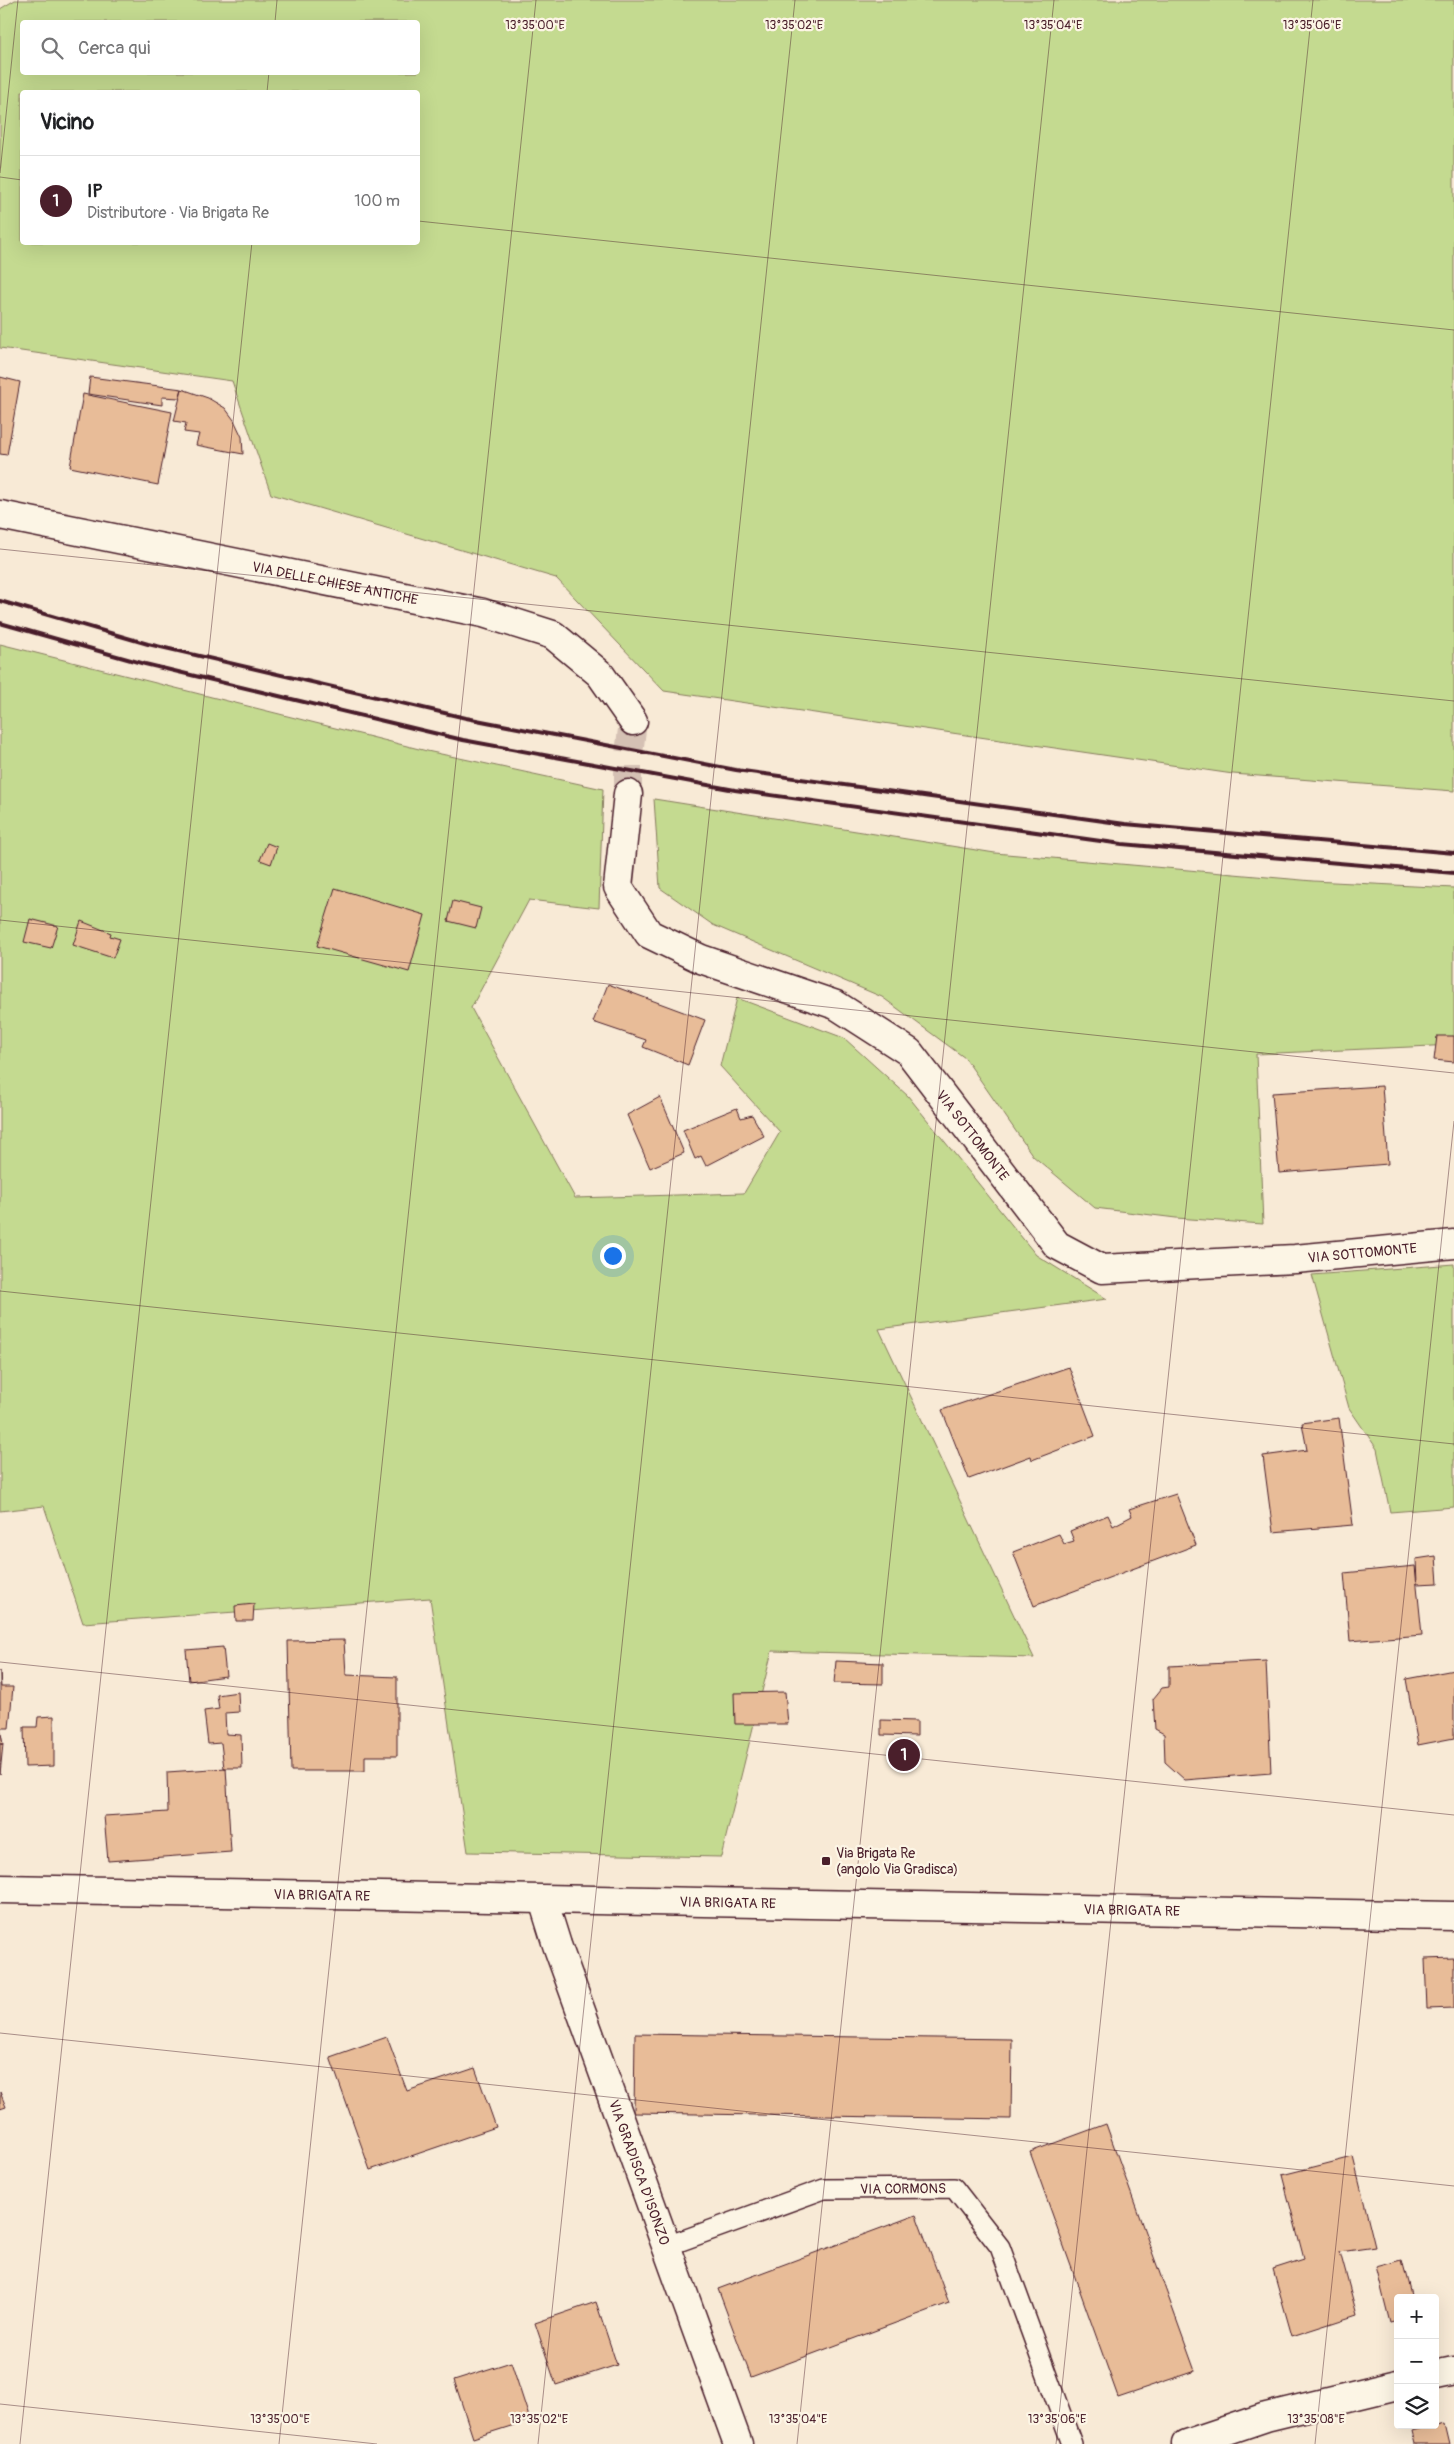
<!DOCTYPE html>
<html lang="it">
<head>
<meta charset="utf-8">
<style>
  :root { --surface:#fff; --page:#f2f2f2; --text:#202124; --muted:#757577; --line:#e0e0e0; --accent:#4a1f2b }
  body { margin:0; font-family:Pangolin,sans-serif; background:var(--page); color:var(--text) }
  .controls { position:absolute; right:15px; bottom:15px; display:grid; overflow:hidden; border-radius:5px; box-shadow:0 5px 20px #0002 }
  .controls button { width:45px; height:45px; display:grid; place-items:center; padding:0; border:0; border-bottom:1px solid var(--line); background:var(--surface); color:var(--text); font:25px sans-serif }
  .you { position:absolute; left:612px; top:1255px; width:18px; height:18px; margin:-12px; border:4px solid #fff; border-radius:50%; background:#1a73e8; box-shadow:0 0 0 8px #1a73e833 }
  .badge { display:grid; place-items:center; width:32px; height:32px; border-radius:50%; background:var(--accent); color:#fff; font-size:16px; font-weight:700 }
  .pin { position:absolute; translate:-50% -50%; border:2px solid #fff; box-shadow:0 1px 5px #0006 }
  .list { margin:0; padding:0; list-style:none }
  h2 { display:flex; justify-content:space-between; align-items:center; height:65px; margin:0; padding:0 20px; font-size:21px }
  h2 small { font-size:16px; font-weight:400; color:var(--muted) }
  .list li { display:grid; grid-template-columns:32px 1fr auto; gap:15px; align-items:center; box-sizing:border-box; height:90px; padding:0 20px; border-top:1px solid var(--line) }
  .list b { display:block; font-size:19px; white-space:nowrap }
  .list p { margin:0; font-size:16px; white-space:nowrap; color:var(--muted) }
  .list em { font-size:16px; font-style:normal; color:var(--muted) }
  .icon { flex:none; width:28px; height:28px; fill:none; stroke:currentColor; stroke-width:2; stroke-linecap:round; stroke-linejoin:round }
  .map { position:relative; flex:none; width:1454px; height:2444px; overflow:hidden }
  .search { position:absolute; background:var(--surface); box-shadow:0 5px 20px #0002; left:20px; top:20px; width:400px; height:55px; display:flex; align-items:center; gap:12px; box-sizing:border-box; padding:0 18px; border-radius:5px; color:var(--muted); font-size:19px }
  .panel { position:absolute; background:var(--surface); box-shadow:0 5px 20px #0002; left:20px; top:90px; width:400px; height:155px; border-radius:5px }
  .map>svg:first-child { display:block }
  .green { fill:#c4da90; stroke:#877c5e; fill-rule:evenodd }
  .building { fill:#e8bc98; stroke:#4a1f2b }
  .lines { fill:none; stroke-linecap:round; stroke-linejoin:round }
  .street-tunnel { stroke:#d5c1b4; stroke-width:28; stroke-dasharray:28 14; stroke-linecap:butt }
  .lane-casing { stroke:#4a1f2b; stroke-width:22 }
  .street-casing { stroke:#4a1f2b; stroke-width:31 }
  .primary-casing { stroke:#4a1f2b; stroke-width:31 }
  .lane { stroke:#fcf5e5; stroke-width:19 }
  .street { stroke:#fcf5e5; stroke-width:28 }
  .primary { stroke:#fcf5e5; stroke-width:28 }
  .rail { stroke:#4a1f2b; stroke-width:4 }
  .ticks { fill:none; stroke:#4a1f2b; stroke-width:1; stroke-opacity:0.45 }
  .poi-dot { fill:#4a1f2b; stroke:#fcf5e5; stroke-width:2 }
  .labels { text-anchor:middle; stroke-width:4.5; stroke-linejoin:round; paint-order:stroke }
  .street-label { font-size:14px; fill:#4a1f2b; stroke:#fcf5e5 }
  .poi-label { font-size:14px; fill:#4a1f2b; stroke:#fcf5e5; text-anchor:start }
  .ticks-label { font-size:12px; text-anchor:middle; fill:#4a1f2b; stroke:#fcf5e5; stroke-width:4.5; stroke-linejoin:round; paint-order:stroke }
</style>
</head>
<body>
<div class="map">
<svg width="1454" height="2444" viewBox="0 0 1454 2444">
  <rect width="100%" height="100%" fill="#f8ead6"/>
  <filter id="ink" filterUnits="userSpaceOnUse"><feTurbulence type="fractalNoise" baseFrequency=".02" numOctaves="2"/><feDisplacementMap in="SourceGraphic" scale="10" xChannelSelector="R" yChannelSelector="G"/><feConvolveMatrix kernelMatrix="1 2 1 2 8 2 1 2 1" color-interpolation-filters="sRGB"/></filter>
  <g filter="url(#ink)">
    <path class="green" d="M15,0H1454V791L1233,774L664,691L556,578L271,494L232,381L0,348V9ZM418,22V72H22V22ZM418,92V242H22V92Z
      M0,644L427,751L603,789L599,908L529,900L471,1008L575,1198L744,1193L780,1132L720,1066L737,998L844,1038L908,1096L1036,1255L1107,1299L879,1329L1034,1658L772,1651L721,1857L468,1852L430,1598L83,1623L44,1506L0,1511Z
      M654,799L995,853L1313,881L1454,888V1045L1256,1054L1263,1224L1176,1218L1095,1208L1033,1156L965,1058L882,997L713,925L660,888Z
      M1454,1264V1507L1390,1512L1377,1449L1349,1408L1312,1275Z"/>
    <path class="building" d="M0,377L20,382L7,455L0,454Z
      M90,377L182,389L179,398L162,397V405L88,394Z
      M182,389L208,398L225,408L234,420L242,437L243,454L196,445L199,434L184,432L186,423L174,421Z
      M83,394L172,412L158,485L70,467Z
      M267,843L277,847L271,864L260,860Z
      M335,888L425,915L409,972L317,946Z
      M453,901L481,908L476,928L448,921Z
      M30,919L58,926L51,948L24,942Z
      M81,921L111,933L110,936L120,939L113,958L73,945Z
      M608,984L705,1020L688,1065L643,1047L646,1040L593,1022Z
      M1437,1036H1454V1062L1434,1060Z
      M1382,1086L1388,1164L1279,1173L1272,1093Z
      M660,1097L684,1153L650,1168L627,1115Z
      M737,1108L741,1118L752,1115L764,1136L706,1166L701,1156L695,1159L683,1130Z
      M1069,1367L1095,1436L1032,1460L1031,1456L969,1479L942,1410Z
      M1339,1418L1353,1525L1273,1532L1263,1456L1307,1450L1302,1423Z
      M1176,1494L1196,1545L1034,1606L1013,1552L1059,1534L1064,1544L1074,1541L1070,1531L1108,1515L1113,1526L1132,1516L1129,1509Z
      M1436,1556L1438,1583L1417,1584L1416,1559Z
      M1415,1566L1422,1635L1350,1641L1344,1573Z
      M254,1604L253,1621H236L235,1606Z
      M344,1640L346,1675L397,1677V1756H365V1771H291L288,1641Z
      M223,1647L226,1676L189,1681L186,1650Z
      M836,1661L883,1663V1684L834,1683Z
      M1266,1661L1271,1773L1185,1780L1165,1762L1164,1734L1155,1729L1153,1699L1162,1688L1169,1687V1666Z
      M1454,1670V1738L1418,1745L1406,1679Z
      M0,1671L1,1687H13L9,1728H0L3,1744H0Z
      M238,1692L239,1712L225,1713L226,1734L241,1735L242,1768H224L221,1743L208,1744L204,1711L219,1709L217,1695Z
      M785,1692L788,1724H735L734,1693Z
      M54,1716V1766L25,1767L24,1727H37L38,1717Z
      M881,1720L917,1721V1736L881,1735Z
      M0,1744H3L0,1774Z
      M226,1768L231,1852L108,1861L104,1816L168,1812L167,1772Z
      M1454,1958V2008L1427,2009L1425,1959Z
      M635,2034L1012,2039L1011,2119L634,2113Z
      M387,2037L407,2091L475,2068L496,2127L370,2170L330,2057Z
      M0,2092L6,2107L0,2109Z
      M1106,2124L1195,2371L1118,2397L1030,2152Z
      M1353,2157L1375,2247L1340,2252L1357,2315L1292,2336L1273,2269L1304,2259L1282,2175Z
      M916,2215L949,2303L751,2377L718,2289Z
      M1402,2260L1412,2298H1398V2321L1390,2323L1376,2267Z
      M596,2302L617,2365L556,2385L535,2323Z
      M511,2362L530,2420L473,2438L454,2380Z
      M1444,2423L1449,2444H1415L1412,2432Z"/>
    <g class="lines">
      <path class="street-tunnel" d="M628,794V762L633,721"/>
      <defs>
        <g id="lane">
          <path id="s1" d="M667,2246L824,2189L954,2188L1000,2247L1072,2444"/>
        </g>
        <g id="street">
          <path id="s2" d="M0,515L483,613L553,635L600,674L633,721"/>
          <path id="s3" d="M628,794L618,887L649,934L701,959L836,1005L909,1052L1057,1245L1102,1269L1295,1259L1454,1244"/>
          <path id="s4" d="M543,1900L557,1945L738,2444"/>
          <path d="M1435,2375L1454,2371"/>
          <path d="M1186,2444L1266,2417L1398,2385"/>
        </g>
        <g id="primary">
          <path id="s5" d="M0,1889L1454,1916"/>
        </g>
      </defs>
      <use href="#lane" class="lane-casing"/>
      <use href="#street" class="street-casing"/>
      <use href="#primary" class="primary-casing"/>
      <use href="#lane" class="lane"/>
      <use href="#street" class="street"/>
      <use href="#primary" class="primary"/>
      <path class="rail" d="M0,601L148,644L466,718L736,770L1125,824L1454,853
        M0,623L145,664L463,740L735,790L1122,844L1454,873"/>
    </g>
  </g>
  <path class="ticks" d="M275,22L277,0M267,92L269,72M0,173L18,0M0,177L22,180M418,221L1454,330M0,549L1454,701M0,920L1454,1073M0,1291L1454,1444M0,1662L1454,1815M0,2033L1454,2186M0,2404L377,2444M20,2444L252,242M279,2444L536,0M538,2444L795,0M797,2444L1054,0M1056,2444L1313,0M1315,2444L1454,1121"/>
  <rect class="poi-dot" x="821" y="1856" width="10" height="10" rx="2.5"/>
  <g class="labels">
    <g class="street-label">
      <text dy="5" stroke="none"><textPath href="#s2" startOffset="342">VIA DELLE CHIESE ANTICHE</textPath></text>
      <text dy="5" stroke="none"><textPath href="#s3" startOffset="542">VIA SOTTOMONTE</textPath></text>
      <text dy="5" stroke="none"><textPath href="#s3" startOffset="992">VIA SOTTOMONTE</textPath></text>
      <text dy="5" stroke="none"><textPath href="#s5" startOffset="322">VIA BRIGATA RE</textPath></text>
      <text dy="5" stroke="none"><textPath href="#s5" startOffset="728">VIA BRIGATA RE</textPath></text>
      <text dy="5" stroke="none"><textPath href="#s5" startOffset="1132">VIA BRIGATA RE</textPath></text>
      <text dy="5" stroke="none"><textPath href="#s4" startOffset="289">VIA GRADISCA D'ISONZO</textPath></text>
      <text dy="5" stroke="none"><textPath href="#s1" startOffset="246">VIA CORMONS</textPath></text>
    </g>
    <g class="poi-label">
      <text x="836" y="1858">Via Brigata Re<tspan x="836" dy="16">(angolo Via Gradisca)</tspan></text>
    </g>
  </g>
  <g class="ticks-label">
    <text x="535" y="29">13°35'00"E</text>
    <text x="794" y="29">13°35'02"E</text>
    <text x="1053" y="29">13°35'04"E</text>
    <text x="1312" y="29">13°35'06"E</text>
    <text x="280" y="2423">13°35'00"E</text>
    <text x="539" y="2423">13°35'02"E</text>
    <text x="798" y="2423">13°35'04"E</text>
    <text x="1057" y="2423">13°35'06"E</text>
    <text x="1316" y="2423">13°35'08"E</text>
  </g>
</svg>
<div class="controls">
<button>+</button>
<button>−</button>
<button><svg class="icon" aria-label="layers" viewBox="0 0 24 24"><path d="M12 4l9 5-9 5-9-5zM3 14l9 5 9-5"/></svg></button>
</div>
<div class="you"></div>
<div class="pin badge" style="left:904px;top:1755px">1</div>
<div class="search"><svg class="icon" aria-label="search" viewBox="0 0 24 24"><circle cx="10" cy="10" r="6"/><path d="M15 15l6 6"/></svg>Cerca qui</div>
<section class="panel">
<h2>Vicino<small></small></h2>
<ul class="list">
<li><span class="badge">1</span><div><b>IP</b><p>Distributore · Via Brigata Re</p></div><em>100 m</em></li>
</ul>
</section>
</div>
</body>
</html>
